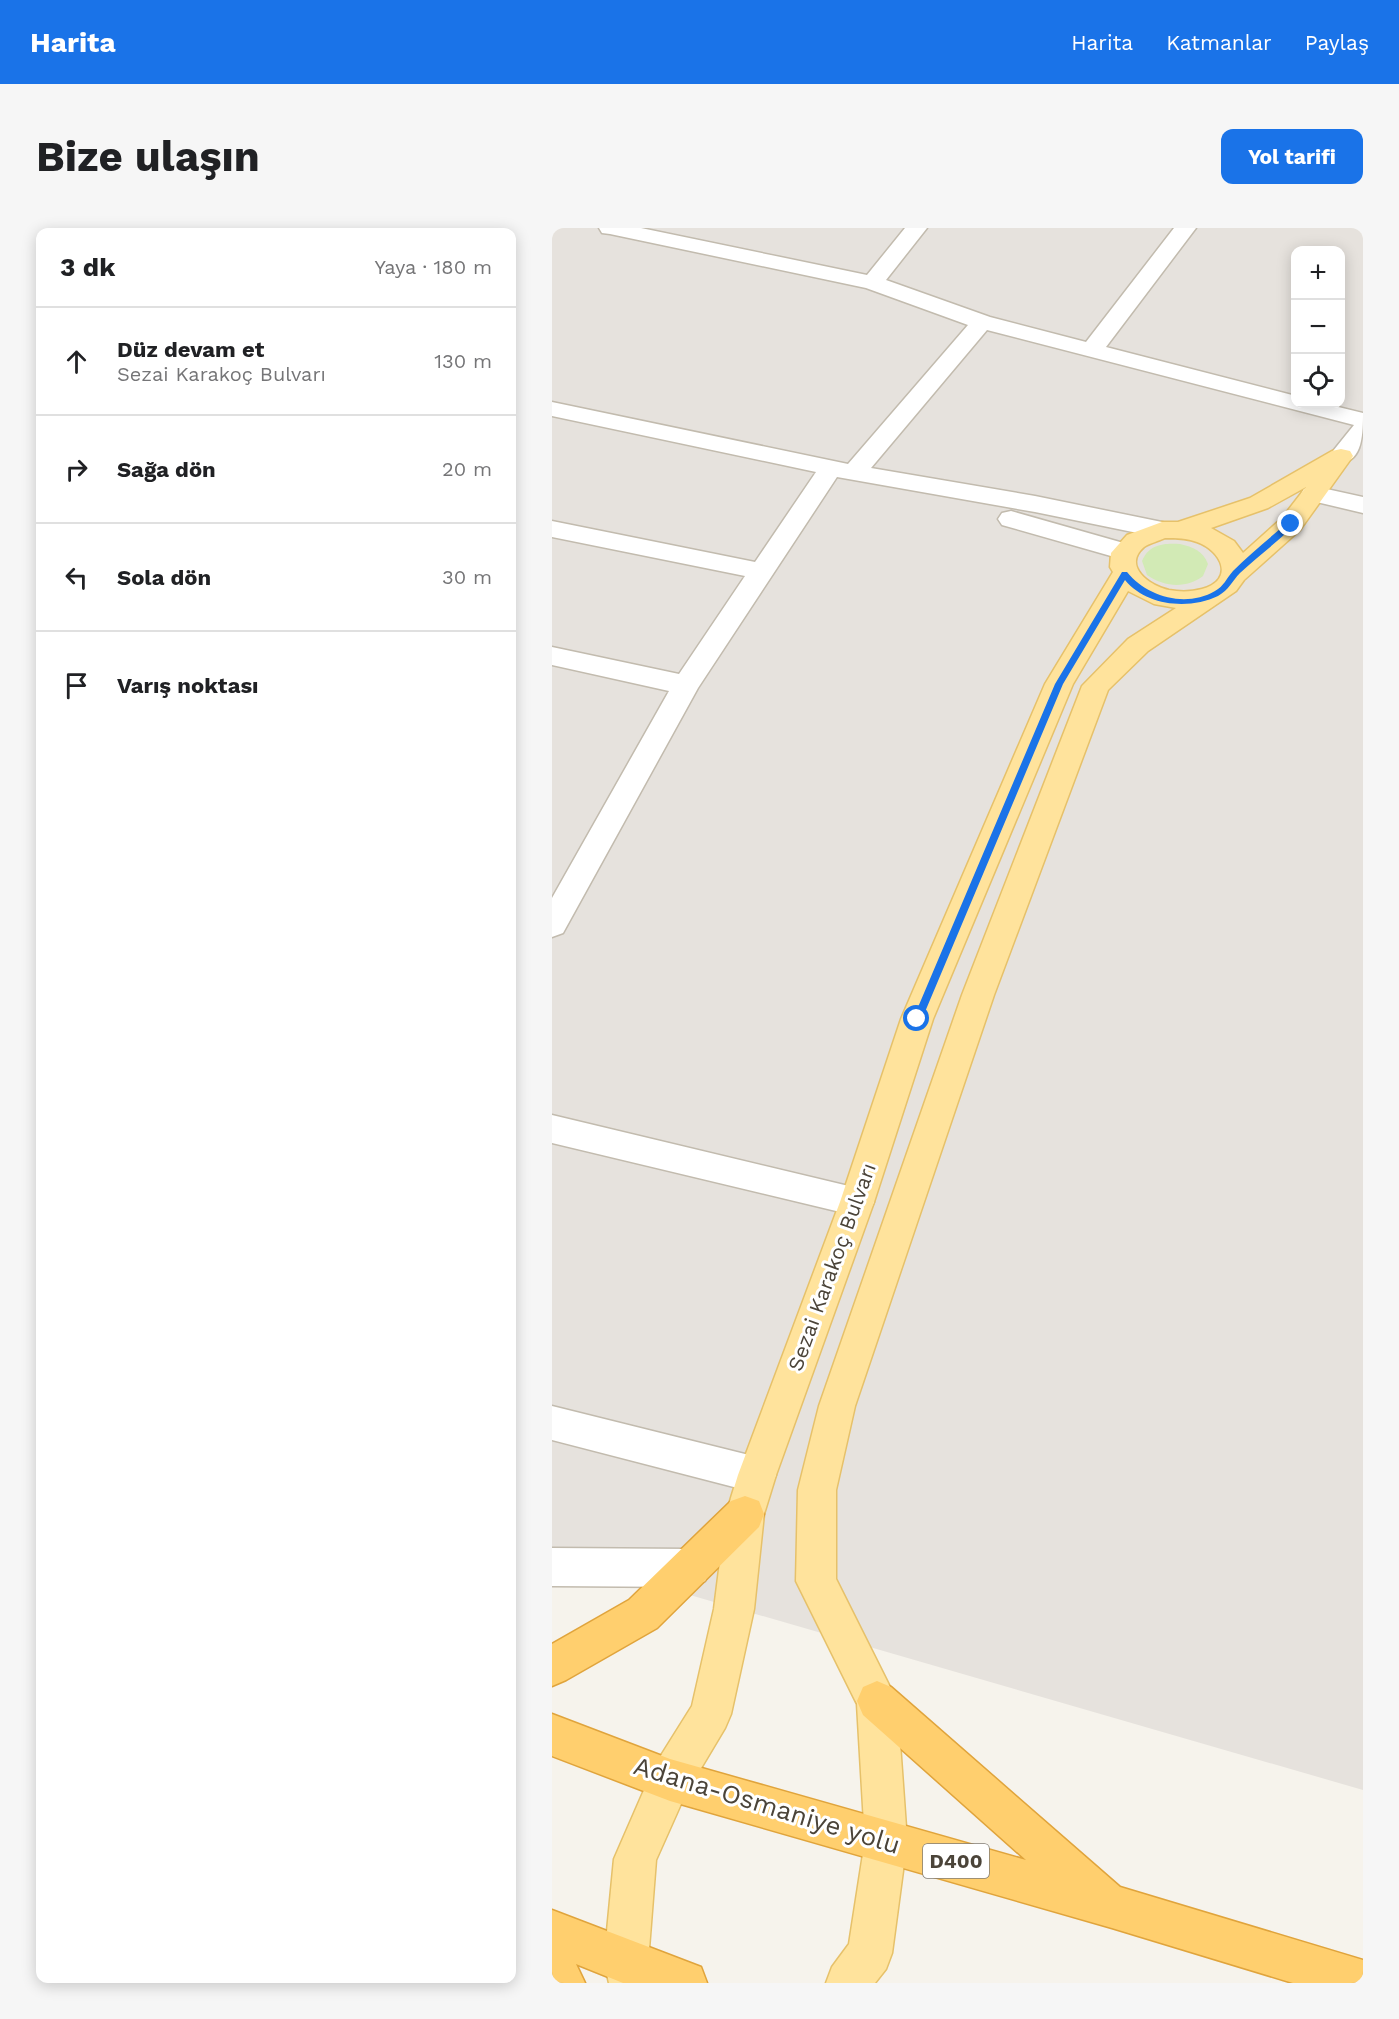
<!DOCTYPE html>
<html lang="tr">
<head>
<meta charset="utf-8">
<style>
  :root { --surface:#fff; --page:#f6f6f6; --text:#202124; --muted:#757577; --line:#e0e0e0; --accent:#1a73e8 }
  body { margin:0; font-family:"Work Sans",sans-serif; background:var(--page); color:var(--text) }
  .controls { position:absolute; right:18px; top:18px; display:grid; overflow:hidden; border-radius:12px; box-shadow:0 3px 15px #0003 }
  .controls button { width:54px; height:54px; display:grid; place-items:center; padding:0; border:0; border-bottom:2px solid var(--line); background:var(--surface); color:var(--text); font:30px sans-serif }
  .stop { position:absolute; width:18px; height:18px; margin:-14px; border:4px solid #1a73e8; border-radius:50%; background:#fff }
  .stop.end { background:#1a73e8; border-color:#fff; box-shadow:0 2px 6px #0008 }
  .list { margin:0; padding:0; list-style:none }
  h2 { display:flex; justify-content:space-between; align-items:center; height:78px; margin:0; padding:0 24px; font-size:26px }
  h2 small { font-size:20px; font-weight:400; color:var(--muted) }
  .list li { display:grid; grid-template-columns:39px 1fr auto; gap:18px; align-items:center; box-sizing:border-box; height:108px; padding:0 24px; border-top:2px solid var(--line) }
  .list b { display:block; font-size:22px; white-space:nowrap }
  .list p { margin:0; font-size:20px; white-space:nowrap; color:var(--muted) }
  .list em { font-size:20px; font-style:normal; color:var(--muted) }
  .icon { flex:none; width:33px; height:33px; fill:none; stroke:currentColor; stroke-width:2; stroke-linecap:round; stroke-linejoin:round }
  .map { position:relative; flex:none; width:811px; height:1755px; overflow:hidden; border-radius:12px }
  header { display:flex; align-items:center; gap:36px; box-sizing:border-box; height:84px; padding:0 30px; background:var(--accent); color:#fff }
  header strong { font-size:28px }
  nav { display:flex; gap:33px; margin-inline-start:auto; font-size:21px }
  .intro { display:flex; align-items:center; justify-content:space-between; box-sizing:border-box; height:144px; padding:0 36px }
  h1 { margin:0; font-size:42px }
  .button { padding:15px 27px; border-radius:12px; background:var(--accent); color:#fff; font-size:21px; font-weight:700 }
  main { display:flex; gap:36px; padding:0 36px }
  aside { flex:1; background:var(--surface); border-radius:12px; box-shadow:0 3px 15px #0003 }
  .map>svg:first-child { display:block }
  .industrial { fill:#e6e2dd; fill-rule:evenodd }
  .green { fill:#d2eab5 }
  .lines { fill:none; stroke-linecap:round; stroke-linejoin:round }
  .minor-casing { stroke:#c2bbae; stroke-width:3 }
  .major-casing { stroke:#e6c16a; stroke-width:3 }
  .highway-casing { stroke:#e0a43c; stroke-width:3 }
  .minor { fill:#fff; fill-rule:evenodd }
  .major { fill:#ffe39c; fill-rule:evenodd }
  .highway { fill:#ffcf6e; fill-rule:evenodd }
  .route { fill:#1a73e8 }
  .labels { text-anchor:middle; stroke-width:6; stroke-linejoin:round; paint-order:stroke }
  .shield { fill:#fff; stroke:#817c74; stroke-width:1.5 }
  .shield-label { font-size:20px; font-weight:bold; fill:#4b4439 }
  .street-label { font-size:21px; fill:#4b4439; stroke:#fff }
  .near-street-label { font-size:26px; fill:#4b4439; stroke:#fff }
</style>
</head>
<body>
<header>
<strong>Harita</strong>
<nav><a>Harita</a><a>Katmanlar</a><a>Paylaş</a></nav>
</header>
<div class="intro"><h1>Bize ulaşın</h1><a class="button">Yol tarifi</a></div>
<main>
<aside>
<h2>3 dk<small>Yaya · 180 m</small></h2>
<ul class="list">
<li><svg class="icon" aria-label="ahead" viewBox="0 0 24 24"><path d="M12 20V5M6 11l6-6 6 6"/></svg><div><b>Düz devam et</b><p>Sezai Karakoç Bulvarı</p></div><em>130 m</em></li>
<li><svg class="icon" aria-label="right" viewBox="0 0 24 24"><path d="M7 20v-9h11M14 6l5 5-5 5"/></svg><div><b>Sağa dön</b></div><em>20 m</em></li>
<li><svg class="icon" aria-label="left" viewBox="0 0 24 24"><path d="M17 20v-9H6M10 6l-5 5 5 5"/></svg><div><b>Sola dön</b></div><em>30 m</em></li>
<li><svg class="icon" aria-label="arrive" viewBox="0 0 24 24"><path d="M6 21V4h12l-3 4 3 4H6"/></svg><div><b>Varış noktası</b></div></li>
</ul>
</aside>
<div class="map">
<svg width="811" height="1755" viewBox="0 0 811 1755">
  <rect width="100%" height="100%" fill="#f6f3ec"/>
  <path class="industrial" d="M0,0H811V1562L0,1327ZM744,22H788V176H744Z"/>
  <path class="green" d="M628,316C641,319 651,323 656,336L651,348C634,361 612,359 595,347L590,333C597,316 612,315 628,316Z"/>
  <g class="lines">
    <defs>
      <path id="minor" d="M47,0H89L315,47L353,0H375L334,52L438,89L534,114L622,0H644L554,119L744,168V176H774L811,185C811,206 811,241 780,233L777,228L802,197L435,102L319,240L483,268L610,294L619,296L623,302L619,308L610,310L483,284L285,249L146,460L11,705L0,709V670L117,463L0,437V419L127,446L193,348L0,309V293L203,334L264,244L0,188V174L296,236L416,97L314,60L58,6L50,5Z
        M761,258L811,269V285L752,271L749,266L752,261Z
        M459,283L582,318L586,324L582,330L573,332L450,297L446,291L450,285Z
        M0,887L305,960L317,964L322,974L317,984L305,988L0,915Z
        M0,1178L205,1229L218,1235L224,1247L218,1259L205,1265L0,1212Z
        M0,1320L139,1321L153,1327L159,1340L153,1353L139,1359L0,1358Z"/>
      <path id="major" d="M789,221L798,223L801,228L748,302L692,352L684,363L596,423L556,462L442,767L303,1178L284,1262V1351L345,1473L355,1613L340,1725L334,1741L323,1755H274L280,1739L297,1716L313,1613L305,1476L244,1353L246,1262L267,1178L410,767L530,458L576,411L624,380L602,376L576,363L521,456L381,791L322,974L224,1247L212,1286L202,1381L179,1486L173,1500L133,1567L104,1632L96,1734L101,1755H57L52,1734L62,1631L103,1537L140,1478L162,1381L174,1286L186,1247L288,974L349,791L493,456L561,344L558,339L559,325L575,307L610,294H626L698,270L780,223ZM754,259L730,290L691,325L682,313L659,300L716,280ZM613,310C624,310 635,310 645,314C670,323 683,352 650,361C639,364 628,364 617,362C598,358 570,338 592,319C598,315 607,313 613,310Z"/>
      <path id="highway" d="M193,1268L207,1273L212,1286L207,1299L105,1400L14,1452L0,1458V1416L77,1372L179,1273Z
        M325,1453L339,1459L568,1659L811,1732V1755H741L560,1700L118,1573L0,1528V1486L118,1531L474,1632L311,1487L305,1473L311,1459Z
        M0,1682L149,1739L155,1755H71L24,1736L33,1755H0Z"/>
    </defs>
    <use href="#minor" class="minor-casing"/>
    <use href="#major" class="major-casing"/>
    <use href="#highway" class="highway-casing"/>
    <use href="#minor" class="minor"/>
    <use href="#major" class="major"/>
    <use href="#highway" class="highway"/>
  </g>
  <path class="route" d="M736,294L743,296C726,314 706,328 688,345C680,353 677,362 666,368C637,382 594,378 573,352L511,456L370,791L369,793H362L361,791L503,456L570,344H575C595,369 634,380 663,363C672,358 674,351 681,343C698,326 718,310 736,294Z"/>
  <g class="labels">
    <rect class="shield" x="371" y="1616" width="66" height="34" rx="4.5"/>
    <g class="shield-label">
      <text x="404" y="1640">D400</text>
    </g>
    <g class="street-label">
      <text transform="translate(280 1039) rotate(-70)" y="7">Sezai Karakoç Bulvarı</text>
    </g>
    <g class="near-street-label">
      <text transform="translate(215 1577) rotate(17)" y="9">Adana-Osmaniye yolu</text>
    </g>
  </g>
</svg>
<div class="controls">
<button>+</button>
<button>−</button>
<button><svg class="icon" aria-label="locate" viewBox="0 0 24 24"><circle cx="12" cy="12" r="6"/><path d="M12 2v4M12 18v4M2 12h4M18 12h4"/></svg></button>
</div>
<div class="stop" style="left:365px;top:791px"></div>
<div class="stop end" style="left:739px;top:296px"></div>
</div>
</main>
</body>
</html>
